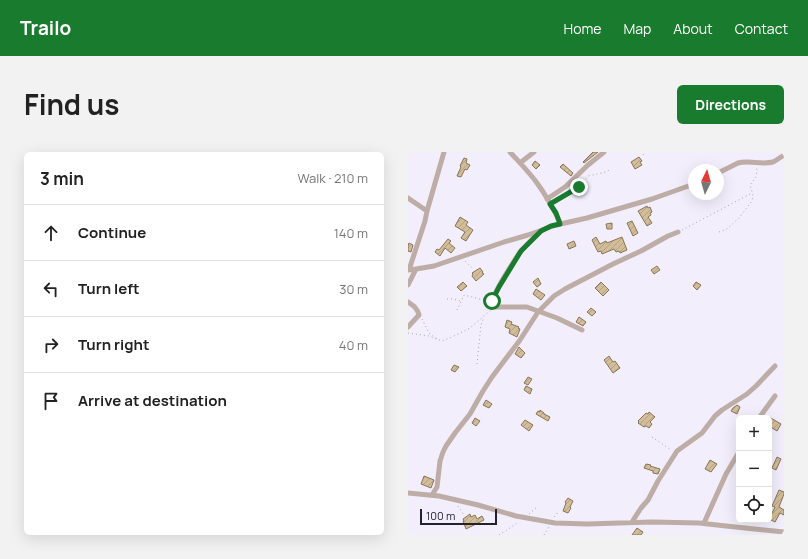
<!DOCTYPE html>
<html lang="en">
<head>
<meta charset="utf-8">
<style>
  :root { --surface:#fff; --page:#f2f2f2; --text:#222; --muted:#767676; --line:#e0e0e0; --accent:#197b2d }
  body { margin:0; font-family:Manrope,sans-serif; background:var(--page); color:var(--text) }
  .controls { position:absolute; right:12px; bottom:12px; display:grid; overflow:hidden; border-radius:6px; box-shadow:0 4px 16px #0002 }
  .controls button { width:36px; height:36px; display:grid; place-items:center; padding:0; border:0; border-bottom:1px solid var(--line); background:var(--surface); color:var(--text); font:20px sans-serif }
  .compass { position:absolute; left:280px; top:12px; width:36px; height:36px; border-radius:50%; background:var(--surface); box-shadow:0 4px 16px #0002; rotate:5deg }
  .scale { position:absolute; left:12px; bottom:10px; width:77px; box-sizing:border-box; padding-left:4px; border:2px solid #24202c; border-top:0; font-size:11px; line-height:14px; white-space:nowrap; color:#24202c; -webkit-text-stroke:3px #f2eefc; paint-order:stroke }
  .stop { position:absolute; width:12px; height:12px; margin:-9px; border:3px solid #197b2d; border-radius:50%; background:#fff }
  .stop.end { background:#197b2d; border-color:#fff; box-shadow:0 1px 4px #0008 }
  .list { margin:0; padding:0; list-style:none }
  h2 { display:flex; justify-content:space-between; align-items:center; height:52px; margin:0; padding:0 16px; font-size:17px }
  h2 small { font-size:13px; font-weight:400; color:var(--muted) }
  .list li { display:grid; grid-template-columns:26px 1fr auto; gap:12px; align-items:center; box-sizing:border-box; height:56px; padding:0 16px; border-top:1px solid var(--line) }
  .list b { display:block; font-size:15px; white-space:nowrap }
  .list em { font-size:13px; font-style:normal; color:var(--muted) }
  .icon { flex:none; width:22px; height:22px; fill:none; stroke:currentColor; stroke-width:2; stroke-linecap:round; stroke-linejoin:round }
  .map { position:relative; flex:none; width:376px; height:383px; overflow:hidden; border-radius:6px }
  header { display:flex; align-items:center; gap:24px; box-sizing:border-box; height:56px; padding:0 20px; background:var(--accent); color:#fff }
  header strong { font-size:19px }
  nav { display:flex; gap:22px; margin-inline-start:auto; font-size:14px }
  .intro { display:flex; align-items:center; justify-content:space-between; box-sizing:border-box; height:96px; padding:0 24px }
  h1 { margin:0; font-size:28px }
  .button { padding:10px 18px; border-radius:6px; background:var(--accent); color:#fff; font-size:14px; font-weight:700 }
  main { display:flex; gap:24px; padding:0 24px }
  aside { flex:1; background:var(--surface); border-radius:6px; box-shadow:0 4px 16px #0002 }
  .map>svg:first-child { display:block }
  .building { fill:url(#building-hatch); stroke:#867559 }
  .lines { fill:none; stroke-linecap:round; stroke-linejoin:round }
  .path { stroke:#a8a4b1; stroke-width:1; stroke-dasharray:1 3; stroke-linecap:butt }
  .minor { stroke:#bdada6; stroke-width:5 }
  .route { stroke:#197b2d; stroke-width:5 }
</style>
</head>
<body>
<header>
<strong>Trailo</strong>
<nav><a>Home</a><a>Map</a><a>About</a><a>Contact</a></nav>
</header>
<div class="intro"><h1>Find us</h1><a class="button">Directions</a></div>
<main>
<aside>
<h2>3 min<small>Walk · 210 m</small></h2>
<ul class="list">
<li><svg class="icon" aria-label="ahead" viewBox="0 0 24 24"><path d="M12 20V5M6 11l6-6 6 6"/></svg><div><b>Continue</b></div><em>140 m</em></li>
<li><svg class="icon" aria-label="left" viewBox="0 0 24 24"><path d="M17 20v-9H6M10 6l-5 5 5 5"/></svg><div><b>Turn left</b></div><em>30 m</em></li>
<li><svg class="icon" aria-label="right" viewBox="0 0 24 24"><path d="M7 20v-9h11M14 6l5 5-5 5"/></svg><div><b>Turn right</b></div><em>40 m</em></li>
<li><svg class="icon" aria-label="arrive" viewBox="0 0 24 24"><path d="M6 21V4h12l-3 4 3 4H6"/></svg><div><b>Arrive at destination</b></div></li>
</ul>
</aside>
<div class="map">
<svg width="376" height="383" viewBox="0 0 376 383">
  <defs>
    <pattern id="building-hatch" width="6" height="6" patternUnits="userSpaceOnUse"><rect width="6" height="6" fill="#d3bc98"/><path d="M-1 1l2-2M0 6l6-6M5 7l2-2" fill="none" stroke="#b5a183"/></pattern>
  </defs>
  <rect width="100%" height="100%" fill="#f2eefc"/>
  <path class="building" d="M185,0H190L176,11L175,10Z
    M231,5L234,9L232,10L234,13L227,17L223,10Z
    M56,6L59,7L58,11L62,13L59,18L57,17L53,25L49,24L53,15L52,14Z
    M127,9L132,13L128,17L124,13Z
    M155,12L165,21L163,24L152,15Z
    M239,54L240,56L242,55L244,60L242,61L243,63L240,65L244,71L239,74L230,59Z
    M52,65L60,70L58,73L65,78L58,89L53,86L57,80L47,74Z
    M224,69L230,81L225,84L219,71Z
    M204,71V77H199L198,72Z
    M188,85L192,92L198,89L199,91L214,85L219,98L212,101L211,99L208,100L206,97L194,102L193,99L190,100L184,88Z
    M40,87L43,89L41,91L47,96L43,101L37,96L32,104L27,100L29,97L31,98Z
    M166,89L168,94L161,97L159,92Z
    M1,91L5,93L3,100L0,99V94Z
    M249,114L252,118L246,122L243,118Z
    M72,116L75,120L74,121L76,122L68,129L64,124L65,122L64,121Z
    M130,126L133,132L129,135L125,130Z
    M55,130L59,134L53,139L49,135Z
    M193,130L201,138L195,144L187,136Z
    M288,130L293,133L289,138L285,134Z
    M128,137L137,143L133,148L125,142Z
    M183,156L188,160L184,164L179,160Z
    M171,165L178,170L175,174L168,170Z
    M99,168L104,170L103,172L111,175L110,176L112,177L109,185L101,181L102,177L97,175Z
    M111,195L117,201L113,206L107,202Z
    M201,204L205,210L207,209L212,216L205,221L196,208Z
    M46,213L51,215L47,220L43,218Z
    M120,225L124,227L120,233L116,231Z
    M118,234L124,237L122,242L116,238Z
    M78,248L84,252L81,256L75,253Z
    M329,253L332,255L329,262L323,259L325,256Z
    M132,258L136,261V262L142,265L140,269L128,262L130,259L132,260Z
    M241,260L247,265L242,270L244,272L241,276L238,274L236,275L230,271L231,270L230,269L238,261L240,262Z
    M361,265L373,272L369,279L361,274Z
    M67,266L72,269L68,274L64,271Z
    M117,268L125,273L121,279L113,273Z
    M369,305L373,307L368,318L364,316Z
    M302,308L309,312L303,320L297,317Z
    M238,312L243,313L242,314L252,317L250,322L245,321V319L236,316Z
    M16,324L26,328L23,336L13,332Z
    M371,338L376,340V342L371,355L376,358V363L372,361L367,370L361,367L367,355L364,354Z
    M160,346L165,349L162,355L163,356L160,361L155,359L158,351L157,350Z
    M62,362L63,365L67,363L69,367L74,364L76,368L58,377L55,369H56L55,367Z
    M229,376L235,380L233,383H224Z"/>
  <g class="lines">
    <path class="path" d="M235,3L237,0
      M146,50L171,35L180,24L198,20L203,17
      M274,78L344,41
      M311,80L319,77L331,66L344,49L345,43L342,33L348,25L349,16
      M57,109L64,116
      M39,147H45L52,149
      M49,158L56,143L79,149
      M14,167L21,181L29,187
      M0,181L21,184L34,189L44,185L62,176L77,163L83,158
      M69,212L73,173L76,165
      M244,285L263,298
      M50,354L56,363
      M121,362L129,355
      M146,365L151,359
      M91,383L111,370
      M136,383L141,375"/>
    <path class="minor" d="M102,0C111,10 121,20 129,31C138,43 146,58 153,72
      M112,11L126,0
      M310,21L330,11C341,8 354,13 365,10C369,8 373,5 376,3
      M0,46L19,59L17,69L1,118
      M139,47L157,35L180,13L196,0
      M19,59L36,0
      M132,80C126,86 118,93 112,100C106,109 83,144 84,152L88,155H119L149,166L174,178
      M0,118L8,117L26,114L96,90L120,83L148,73L179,66L244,47L286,32
      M0,133L8,117
      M0,150C6,154 9,156 11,163L0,175
      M351,266L367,244
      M0,341L31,344L70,353L108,364L147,371L179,372L244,370L291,371L318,374L376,380
      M24,343L29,335L32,309L35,300L38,294L47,281L62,262L75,239L84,225L112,188L130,160L146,144L157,137L205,112L233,99L260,84L270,80
      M224,370L233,356L240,348L250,329L269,299L294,281L307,264L314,258L339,242L348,234L367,214
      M296,371L318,322L331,300"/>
  </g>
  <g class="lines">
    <path class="route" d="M84,149L91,135L113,99L133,79L143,74L152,72L148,61L142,52L171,35"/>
  </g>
</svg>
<div class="controls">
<button>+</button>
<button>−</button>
<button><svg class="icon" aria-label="locate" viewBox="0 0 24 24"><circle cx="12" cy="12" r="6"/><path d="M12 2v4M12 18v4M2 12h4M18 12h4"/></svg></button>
</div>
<svg class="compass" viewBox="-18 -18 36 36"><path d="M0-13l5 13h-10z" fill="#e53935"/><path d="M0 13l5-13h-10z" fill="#767676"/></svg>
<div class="scale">100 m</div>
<div class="stop" style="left:84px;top:149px"></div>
<div class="stop end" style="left:171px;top:35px"></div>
</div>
</main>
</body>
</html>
